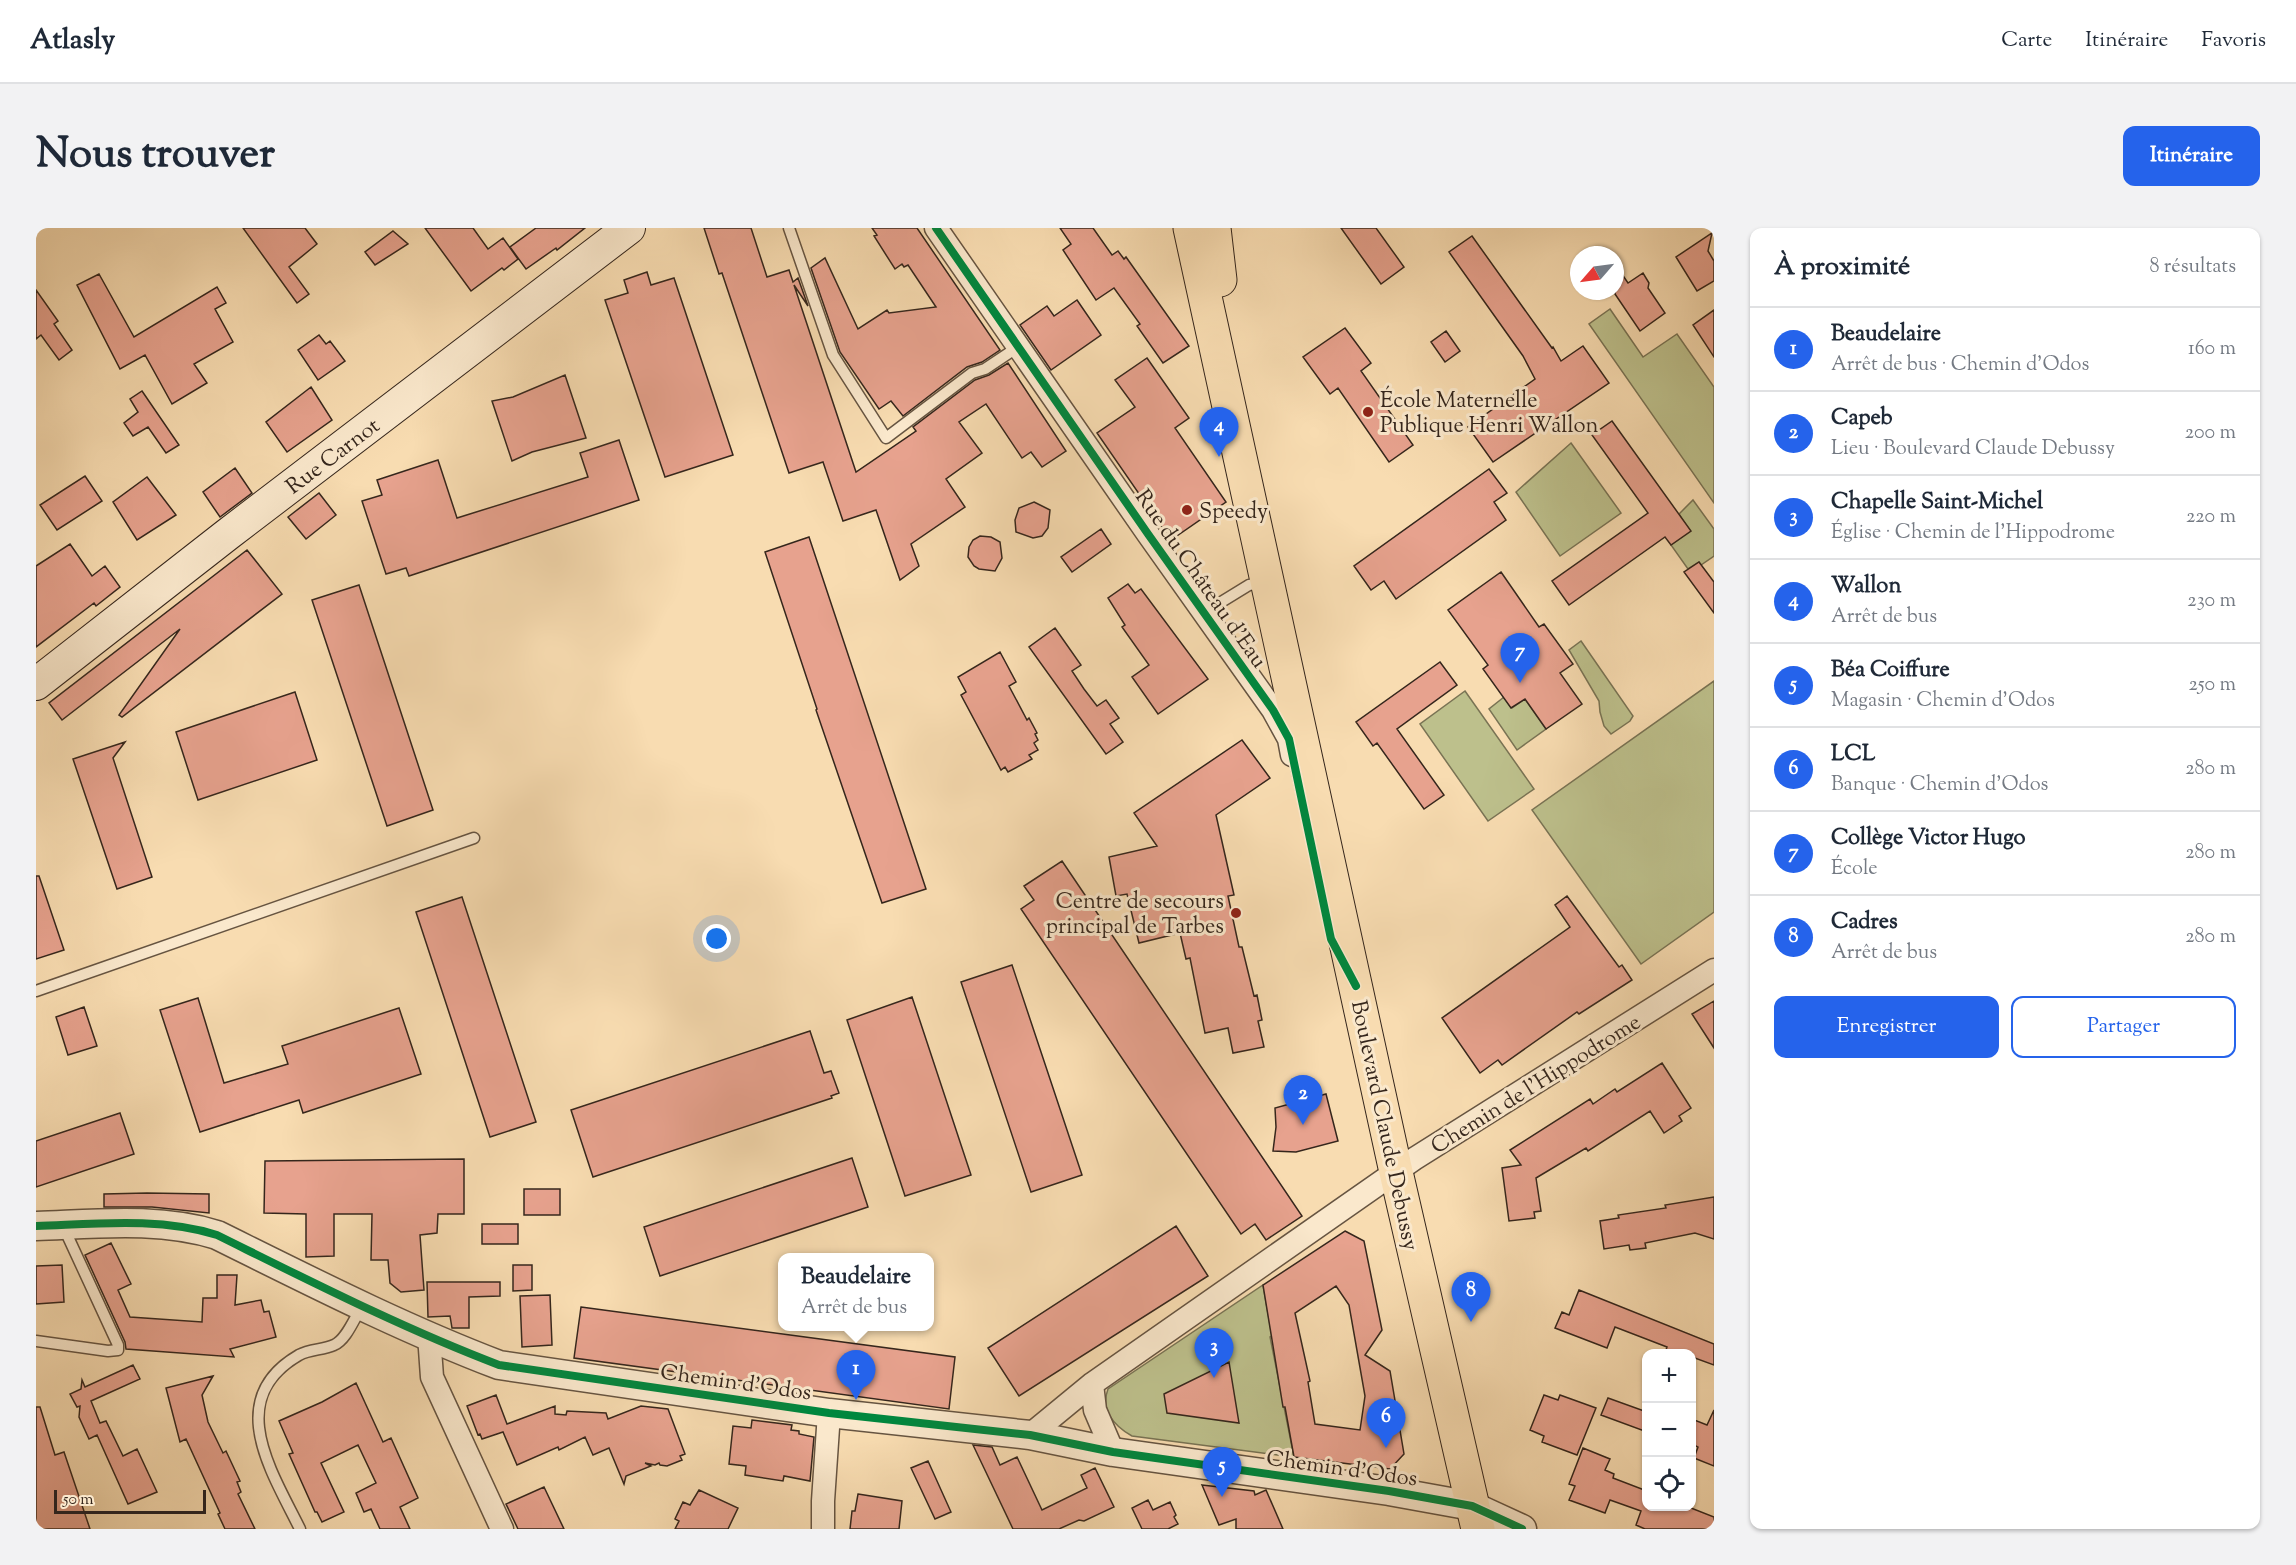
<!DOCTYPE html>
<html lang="fr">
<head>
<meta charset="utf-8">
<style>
  :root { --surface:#fff; --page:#f2f2f3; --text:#1f2937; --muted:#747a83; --line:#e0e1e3; --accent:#2563eb }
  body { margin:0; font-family:"Sorts Mill Goudy",serif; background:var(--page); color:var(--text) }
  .controls { position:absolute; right:18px; bottom:18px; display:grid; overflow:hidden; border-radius:12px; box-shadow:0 2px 4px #0004 }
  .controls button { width:54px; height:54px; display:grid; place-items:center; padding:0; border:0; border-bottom:2px solid var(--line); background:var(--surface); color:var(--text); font:30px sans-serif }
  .compass { position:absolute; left:1534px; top:18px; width:54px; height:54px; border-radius:50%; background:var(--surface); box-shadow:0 2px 4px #0004; rotate:242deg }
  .scale { position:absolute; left:18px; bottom:15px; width:152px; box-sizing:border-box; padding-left:6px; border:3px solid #35261c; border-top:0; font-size:16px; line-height:21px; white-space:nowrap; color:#35261c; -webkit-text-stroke:4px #fae8cc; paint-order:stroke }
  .you { position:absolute; left:681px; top:711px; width:21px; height:21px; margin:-15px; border:4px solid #fff; border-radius:50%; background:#1a73e8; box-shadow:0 0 0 9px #1a73e833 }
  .badge { display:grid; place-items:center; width:39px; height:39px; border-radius:50%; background:var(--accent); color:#fff; font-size:20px; font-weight:700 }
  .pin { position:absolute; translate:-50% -50px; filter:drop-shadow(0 2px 3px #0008) }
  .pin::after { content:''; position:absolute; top:32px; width:21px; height:18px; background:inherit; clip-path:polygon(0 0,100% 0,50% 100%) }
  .popup { position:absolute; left:742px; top:1025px; width:156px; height:78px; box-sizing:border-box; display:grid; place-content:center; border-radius:12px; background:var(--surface); filter:drop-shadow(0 2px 4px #0005); font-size:20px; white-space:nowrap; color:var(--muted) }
  .popup b { font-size:22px; color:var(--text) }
  .popup::after { content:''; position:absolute; left:50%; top:100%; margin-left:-12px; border:12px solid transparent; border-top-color:var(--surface) }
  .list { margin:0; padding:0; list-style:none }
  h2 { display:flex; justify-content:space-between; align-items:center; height:78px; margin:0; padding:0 24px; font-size:26px }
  h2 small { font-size:20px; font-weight:400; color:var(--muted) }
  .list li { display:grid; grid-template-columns:39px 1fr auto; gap:18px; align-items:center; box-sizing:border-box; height:84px; padding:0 24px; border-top:2px solid var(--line) }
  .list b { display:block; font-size:22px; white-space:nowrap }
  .list p { margin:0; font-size:20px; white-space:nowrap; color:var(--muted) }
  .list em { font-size:20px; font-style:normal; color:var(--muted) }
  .actions { display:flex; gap:12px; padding:18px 24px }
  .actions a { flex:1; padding:14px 0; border:2px solid var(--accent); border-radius:12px; text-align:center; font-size:21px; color:var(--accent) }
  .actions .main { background:var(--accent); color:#fff }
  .icon { flex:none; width:33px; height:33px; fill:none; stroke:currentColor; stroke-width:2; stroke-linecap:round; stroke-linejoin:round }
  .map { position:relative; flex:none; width:1678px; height:1301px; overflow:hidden; border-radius:12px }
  header { display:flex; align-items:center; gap:36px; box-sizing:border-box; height:84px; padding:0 30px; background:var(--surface); border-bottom:2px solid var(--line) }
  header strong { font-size:28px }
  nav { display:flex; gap:33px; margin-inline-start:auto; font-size:21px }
  .intro { display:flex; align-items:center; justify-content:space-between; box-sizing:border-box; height:144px; padding:0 36px }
  h1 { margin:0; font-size:42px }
  .button { padding:15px 27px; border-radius:12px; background:var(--accent); color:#fff; font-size:21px; font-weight:700 }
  main { display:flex; gap:36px; padding:0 36px }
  aside { flex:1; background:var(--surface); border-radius:12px; box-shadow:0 2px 4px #0004 }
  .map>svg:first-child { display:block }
  .green { fill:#bdc08c; stroke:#797354; stroke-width:1.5 }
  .building { fill:#e7a28e; stroke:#35261c; stroke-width:1.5; fill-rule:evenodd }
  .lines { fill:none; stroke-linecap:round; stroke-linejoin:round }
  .service-casing { stroke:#665441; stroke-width:13 }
  .minor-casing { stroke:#665441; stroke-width:25 }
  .tertiary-casing { stroke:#665441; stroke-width:31 }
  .secondary-casing { stroke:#35261c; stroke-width:34 }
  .primary-casing { stroke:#35261c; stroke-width:35 }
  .service { stroke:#fae8cc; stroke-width:10 }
  .minor { stroke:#fae8cc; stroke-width:22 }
  .tertiary { stroke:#fae8cc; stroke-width:28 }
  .secondary { stroke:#fae8cc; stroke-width:32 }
  .primary { stroke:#f8dcb1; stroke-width:33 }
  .cycleway-casing { stroke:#fae8cc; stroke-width:11 }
  .cycleway { stroke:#00873e; stroke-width:8 }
  .poi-dot { fill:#8f2418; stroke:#fae8cc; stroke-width:2 }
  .labels { text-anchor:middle; stroke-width:6; stroke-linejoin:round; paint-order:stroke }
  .poi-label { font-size:22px; fill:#35261c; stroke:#fae8cc; text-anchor:start }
  .street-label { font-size:22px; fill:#35261c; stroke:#fae8cc }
</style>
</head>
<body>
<header>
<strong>Atlasly</strong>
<nav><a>Carte</a><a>Itinéraire</a><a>Favoris</a></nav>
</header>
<div class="intro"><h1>Nous trouver</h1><a class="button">Itinéraire</a></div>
<main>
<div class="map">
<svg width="1678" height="1301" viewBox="0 0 1678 1301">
  <rect width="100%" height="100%" fill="#f8dcb1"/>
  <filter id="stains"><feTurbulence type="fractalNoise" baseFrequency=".00333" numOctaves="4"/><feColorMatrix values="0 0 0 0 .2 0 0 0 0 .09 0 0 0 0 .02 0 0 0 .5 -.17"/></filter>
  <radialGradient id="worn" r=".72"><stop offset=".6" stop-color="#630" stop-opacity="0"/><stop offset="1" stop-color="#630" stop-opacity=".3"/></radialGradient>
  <path class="green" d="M1574,81L1607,129L1641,106L1678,159V275L1553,96Z
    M1535,215L1585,285L1524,328L1480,264Z
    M1657,272L1678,301V328L1665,337L1663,334L1652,341L1635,317L1654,303L1643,286Z
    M1545,413L1597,488L1594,493L1575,506L1568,498L1564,484L1563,473L1533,422Z
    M1678,453V684L1605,736L1496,582Z
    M1429,463L1498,561L1452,593L1384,496Z
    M1468,469L1476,480L1489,471L1510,501L1481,522L1453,481Z
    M1227,1057L1236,1108L1234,1109L1258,1229L1096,1208C1078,1198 1064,1182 1072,1161Z"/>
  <path class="building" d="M207,0H269L281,16L253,39L273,66L261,75Z
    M389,0H437L452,21L467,10L482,31L468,42L466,40L435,63Z
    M500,0H549L521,22L520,20L490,41L474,19Z
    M668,0H715L731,49L753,42L757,54L762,50L772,78L758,57L820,244L880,203L877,199L939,152L953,147L972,135L1030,223L1006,239L995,224L986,230L950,176L923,194L946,225L910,251L929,279L875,316L883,338L864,352L840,282L807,293L787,234L753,245L686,45L683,46Z
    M836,0H881L964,122L946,134L931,139L867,188L855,173L843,181L804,124L775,40L789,30L822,101L851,82L853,85L900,79L872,37L868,39L866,36L859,41L838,8L841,7Z
    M1024,0H1057L1076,27L1082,23L1088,31L1090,29L1153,118L1127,135L1101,98L1104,96L1078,60L1060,72L1027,22L1035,16Z
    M1305,0H1340L1368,39L1345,56Z
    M357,3L372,16L339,37L329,24Z
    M1676,5L1672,23L1678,33V53L1661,63L1640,29Z
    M1436,8L1516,120L1517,119L1525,133L1547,118L1573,155L1457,234L1432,199L1499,151L1487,128L1413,24Z
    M1579,36L1592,55L1607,45L1613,55L1612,60L1629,85L1604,103L1579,66Z
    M611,44L615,57L638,50L697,227L629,249L569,72L592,65L588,52Z
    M63,46L98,109L181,59L190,75L179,81L197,114L158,136L171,155L136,176L109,127L84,141L41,57Z
    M0,62L22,93L18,96L36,122L23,132L5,107L0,111Z
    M1041,72L1065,107L1015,142L984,97L1011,78L1018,88Z
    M1678,82V129L1657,97Z
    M1309,100L1335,135L1325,143L1377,217L1353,234L1302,160L1294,166L1267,129Z
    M1410,103L1424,123L1409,134L1395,114Z
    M283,107L290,116L294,113L309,133L282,152L262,122Z
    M1111,130L1153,190L1139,200L1190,274L1135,312L1061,205L1099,179L1079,152Z
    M529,147L550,210L496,224L476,233L456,173L477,169Z
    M275,159L296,192L251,224L230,194Z
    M106,163L143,217L130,225L112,199L97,208L88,195L102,184L94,171Z
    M1576,193L1655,303L1635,317L1629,309L1533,377L1516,353L1612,285L1556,207Z
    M583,212L603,272L373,348L370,340L350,346L326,273L346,267L341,252L402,232L421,290L552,249L544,225Z
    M199,240L216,265L184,289L167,264Z
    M1453,241L1471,265L1458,274L1470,292L1360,371L1348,353L1335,362L1318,338Z
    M49,248L66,273L21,302L4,277Z
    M111,249L140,287L101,312L77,274Z
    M283,265L300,287L270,311L252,289Z
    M998,274L1014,282L1012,300L1006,308L997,310L980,304L979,292L983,280Z
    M1065,301L1075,316L1036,344L1025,329Z
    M944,308L955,309L964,314L966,330L959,343L943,341L938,338L932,329L933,319L937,312Z
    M773,309L890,661L846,675L780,482L781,481L729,324Z
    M34,316L56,348L69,338L84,359L60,378L58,375L0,419V338Z
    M211,322L246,366L86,489L83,487L144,401L26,492L13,475Z
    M1663,334L1678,354V385L1648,344Z
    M1465,344L1503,399L1508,396L1537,436L1524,445L1546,476L1510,501L1489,471L1475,480L1447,441L1452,437L1412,382Z
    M1092,356L1099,365L1105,361L1172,451L1122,486L1096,449L1113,437L1086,399L1089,397L1072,370Z
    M323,357L397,582L351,598L276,372Z
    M1019,400L1045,437L1036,443L1048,461L1061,478L1070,472L1083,490L1074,496L1087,514L1070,526L993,419Z
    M964,424L980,454L973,458L991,492L993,490L1001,505L999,506L1002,512L998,515L1002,522L993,527L996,531L972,544L969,539L965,542L925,467L930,464L922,449Z
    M1404,434L1421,457L1361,501L1408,567L1388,581L1341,515L1337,518L1320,494Z
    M259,464L281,532L162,572L140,504Z
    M1206,512L1234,550L1180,587L1198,667L1192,668L1203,719H1206L1218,768L1221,767L1226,792L1222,793L1228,819L1197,825L1192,800L1169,805L1154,730L1150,731L1144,705L1103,715L1091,666L1080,668L1073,629L1121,618L1098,585Z
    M89,514L77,530L116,649L81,661L37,531Z
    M1026,633L1266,988L1230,1012L1219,996L1205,1006L985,681L998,672L988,658Z
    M0,648H3L28,722L0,731Z
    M1531,668L1583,739L1586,737L1596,752L1543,786L1541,784L1466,837L1462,832L1444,845L1406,790L1534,699L1519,677Z
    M426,669L500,894L454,909L380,684Z
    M976,737L1046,947L995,964L925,754Z
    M876,769L935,947L869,968L811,792Z
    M162,770L188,855L252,836L246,818L363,780L385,846L267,885L263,872L164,904L124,782Z
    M1678,773V820L1656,786Z
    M48,779L61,818L32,827L20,789Z
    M774,803L788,845L795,843L803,865L795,868L796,870L557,949L535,882Z
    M1626,835L1655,880L1643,888L1646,893L1628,905L1614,883L1552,923L1550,920L1500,950L1505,983L1498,984L1499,990L1473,993L1466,940L1485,937L1474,922L1554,871L1557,876L1579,861L1581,864Z
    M1290,866L1302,913L1260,924L1237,923L1240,899L1239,880Z
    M84,885L98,926L0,959V913Z
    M816,930L832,979L624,1048L608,999Z
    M428,931V986H402L401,1005L384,1007L388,1062L365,1064L354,1055L352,1032H335L336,986H298V1028L270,1029V986L228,985L229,933Z
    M488,961H524V987H488Z
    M111,965L173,966V985L116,979H68V966Z
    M1678,969V1011L1659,1005L1609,1015L1610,1020L1594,1022L1593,1017L1568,1021L1564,993L1583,990L1582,987L1630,980L1629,977Z
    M446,996H482V1016H446Z
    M1140,998L1172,1048L983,1168L952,1120Z
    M1309,1003L1328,1013L1346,1102L1329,1127L1354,1143L1368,1226L1354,1241L1258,1229L1249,1179H1247L1227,1057ZM1300,1058L1313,1077L1329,1168L1324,1202L1279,1196L1272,1154L1274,1153L1259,1085Z
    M75,1015L95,1056L82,1062L94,1089L166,1094L167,1070H181V1047H201L199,1077L225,1072L228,1084L233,1083L240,1109L194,1121L198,1129L90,1121L89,1114L49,1027Z
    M26,1037L28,1074L0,1076V1038Z
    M477,1037H496V1062L477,1063Z
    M391,1054H464V1068L433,1069V1100H416L414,1088L392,1089Z
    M1543,1062L1678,1116V1137L1656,1129V1125H1629L1631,1119L1579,1099L1571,1120L1519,1100L1526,1084L1533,1087Z
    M514,1067L516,1117L486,1119L484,1068Z
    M545,1079L919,1129L913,1181L538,1130Z
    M1193,1134L1203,1195L1131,1185L1128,1166Z
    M97,1137L104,1151L55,1173L64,1195L70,1193L87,1228L101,1221L121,1264L92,1276L61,1207L53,1211L43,1189L44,1178L41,1179L34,1166L45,1161L46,1152L49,1159Z
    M177,1148L166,1167L172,1194L187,1225L190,1223L204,1253L201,1254L205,1264L202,1266L219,1301H189L182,1286L184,1285L150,1211L144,1214L130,1160Z
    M320,1155L347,1214L355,1210L382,1270L364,1279L374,1301H344L335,1281L328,1284L320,1265L340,1255L322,1217L285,1235L308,1284L286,1294L281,1284H279L253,1226L257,1225L243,1193L286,1174Z
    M460,1167L471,1196L519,1178V1186L530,1187L531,1183L570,1185L572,1191L605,1178L632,1181L649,1226L644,1228L646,1232L631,1238L624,1237L623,1235L619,1237L609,1235L615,1238L590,1248L588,1256L573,1220L557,1227L549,1209L523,1222L522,1219L481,1237L467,1204L446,1211L444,1206L442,1207L431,1178Z
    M1508,1167L1522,1172L1524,1167L1560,1180L1541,1227L1506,1214L1508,1208L1494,1202Z
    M1572,1170L1611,1184V1204L1565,1187Z
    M0,1179H4L19,1227L28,1224L54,1301H0Z
    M1678,1182V1238L1658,1230L1662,1219L1656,1216V1191L1671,1197Z
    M716,1192L756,1197L755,1202L763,1203V1206L778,1209L774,1253L748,1248L747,1253L709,1247L710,1238L693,1236L697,1198L715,1200Z
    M937,1217L956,1219L964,1237L981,1229L1006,1282L1051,1260L1045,1247L1059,1240L1078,1279L1048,1293L1043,1292L1023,1301H977Z
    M1547,1220L1574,1231L1569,1242L1578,1246L1577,1250L1611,1263V1278H1650L1678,1289V1301H1609L1600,1297L1605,1283L1574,1272L1569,1285L1533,1272L1539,1258L1533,1256Z
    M892,1233L915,1284L899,1291L875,1240Z
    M1166,1257L1218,1263L1219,1267L1230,1262L1247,1301H1200V1291L1183,1297Z
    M508,1259L528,1301H482L470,1276Z
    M663,1262L702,1280L692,1301H639L643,1293L639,1291L647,1274L654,1277Z
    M822,1266L866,1273L863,1301H814L816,1283H819Z
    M1112,1272L1117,1282L1134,1274L1140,1287L1138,1289L1142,1296L1132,1301H1106L1096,1280Z"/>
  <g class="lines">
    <defs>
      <path id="service" d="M753,0L797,127L850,210L936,145L949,141L982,119
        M1169,384L1213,357L1228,354
        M0,763L438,610
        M0,1113L72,1123L82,1122V1117L27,998
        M264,1301C236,1244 187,1171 263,1127C274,1121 287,1122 298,1117C310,1112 318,1091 325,1080"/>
      <path id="minor" d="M900,0L1112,306L1237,482L1253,511L1256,527
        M393,1107L396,1149L466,1301
        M1056,1156L1059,1182L1077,1224
        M994,1207L1056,1156L1378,931L1678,742
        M787,1301V1273L793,1185"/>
      <path id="tertiary" d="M0,998C60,996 123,989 181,1007C274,1053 366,1100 463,1137L793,1185L994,1207L1077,1224L1353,1263L1436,1278L1486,1301"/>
      <path id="secondary" d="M0,456L192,306L593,0"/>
      <path id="primary" d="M1154,0L1360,944L1442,1301
        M1178,0L1184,52"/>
    </defs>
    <use href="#service" class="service-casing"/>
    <use href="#minor" class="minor-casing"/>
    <use href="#tertiary" class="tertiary-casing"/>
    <use href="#secondary" class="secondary-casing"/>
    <use href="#primary" class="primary-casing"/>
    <use href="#service" class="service"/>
    <use href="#minor" class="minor"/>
    <use href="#tertiary" class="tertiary"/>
    <use href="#secondary" class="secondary"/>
    <use href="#primary" class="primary"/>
    <defs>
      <path id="cycleway" d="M900,0L1112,306L1237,482L1253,511L1295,711L1320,758
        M0,998C60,996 123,989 181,1007C274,1053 366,1100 463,1137L793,1185L994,1207L1077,1224L1353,1263L1436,1278L1486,1301"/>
    </defs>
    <use href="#cycleway" class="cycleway-casing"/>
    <use href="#cycleway" class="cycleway"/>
  </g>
  <g class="poi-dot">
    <circle cx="1332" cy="184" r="6"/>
    <circle cx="1151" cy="282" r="6"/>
    <circle cx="1200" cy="685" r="6"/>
  </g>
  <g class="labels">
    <g class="poi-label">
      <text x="1344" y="179">École Maternelle<tspan x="1344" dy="25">Publique Henri Wallon</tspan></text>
      <text x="1163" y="290">Speedy</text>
      <text x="1188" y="680" text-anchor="end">Centre de secours<tspan x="1188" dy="25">principal de Tarbes</tspan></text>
    </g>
    <g class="street-label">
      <text transform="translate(296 227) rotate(-37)" y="8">Rue Carnot</text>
      <text transform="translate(1166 350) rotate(55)" y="8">Rue du Château d'Eau</text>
      <text transform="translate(1499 855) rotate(-32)" y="8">Chemin de l'Hippodrome</text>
      <text transform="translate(1350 897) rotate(78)" y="8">Boulevard Claude Debussy</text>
      <text transform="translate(700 1153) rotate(8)" y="8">Chemin d'Odos</text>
      <text transform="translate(1306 1239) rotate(8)" y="8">Chemin d'Odos</text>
    </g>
  </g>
  <rect width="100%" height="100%" filter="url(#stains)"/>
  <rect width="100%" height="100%" fill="url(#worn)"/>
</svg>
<div class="controls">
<button>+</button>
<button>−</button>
<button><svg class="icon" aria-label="locate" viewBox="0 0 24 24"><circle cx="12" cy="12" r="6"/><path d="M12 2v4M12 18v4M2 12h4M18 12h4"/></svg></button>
</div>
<svg class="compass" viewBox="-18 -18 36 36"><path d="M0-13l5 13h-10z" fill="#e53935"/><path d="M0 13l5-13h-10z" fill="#747a83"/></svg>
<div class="scale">50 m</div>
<div class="you"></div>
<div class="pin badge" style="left:820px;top:1172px">1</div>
<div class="popup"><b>Beaudelaire</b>Arrêt de bus</div>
<div class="pin badge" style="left:1267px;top:897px">2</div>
<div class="pin badge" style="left:1178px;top:1150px">3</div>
<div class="pin badge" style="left:1183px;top:229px">4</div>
<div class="pin badge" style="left:1186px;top:1269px">5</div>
<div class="pin badge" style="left:1350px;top:1220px">6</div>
<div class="pin badge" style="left:1484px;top:455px">7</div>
<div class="pin badge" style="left:1435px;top:1094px">8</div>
</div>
<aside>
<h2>À proximité<small>8 résultats</small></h2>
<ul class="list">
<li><span class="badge">1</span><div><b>Beaudelaire</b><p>Arrêt de bus · Chemin d'Odos</p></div><em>160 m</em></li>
<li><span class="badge">2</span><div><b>Capeb</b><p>Lieu · Boulevard Claude Debussy</p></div><em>200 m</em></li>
<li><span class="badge">3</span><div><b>Chapelle Saint-Michel</b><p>Église · Chemin de l'Hippodrome</p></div><em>220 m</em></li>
<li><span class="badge">4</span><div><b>Wallon</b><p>Arrêt de bus</p></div><em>230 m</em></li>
<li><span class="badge">5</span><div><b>Béa Coiffure</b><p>Magasin · Chemin d'Odos</p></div><em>250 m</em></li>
<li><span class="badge">6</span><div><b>LCL</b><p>Banque · Chemin d'Odos</p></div><em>280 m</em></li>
<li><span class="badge">7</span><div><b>Collège Victor Hugo</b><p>École</p></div><em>280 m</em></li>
<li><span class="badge">8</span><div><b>Cadres</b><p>Arrêt de bus</p></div><em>280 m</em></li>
</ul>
<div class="actions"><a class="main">Enregistrer</a><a>Partager</a></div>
</aside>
</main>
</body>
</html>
